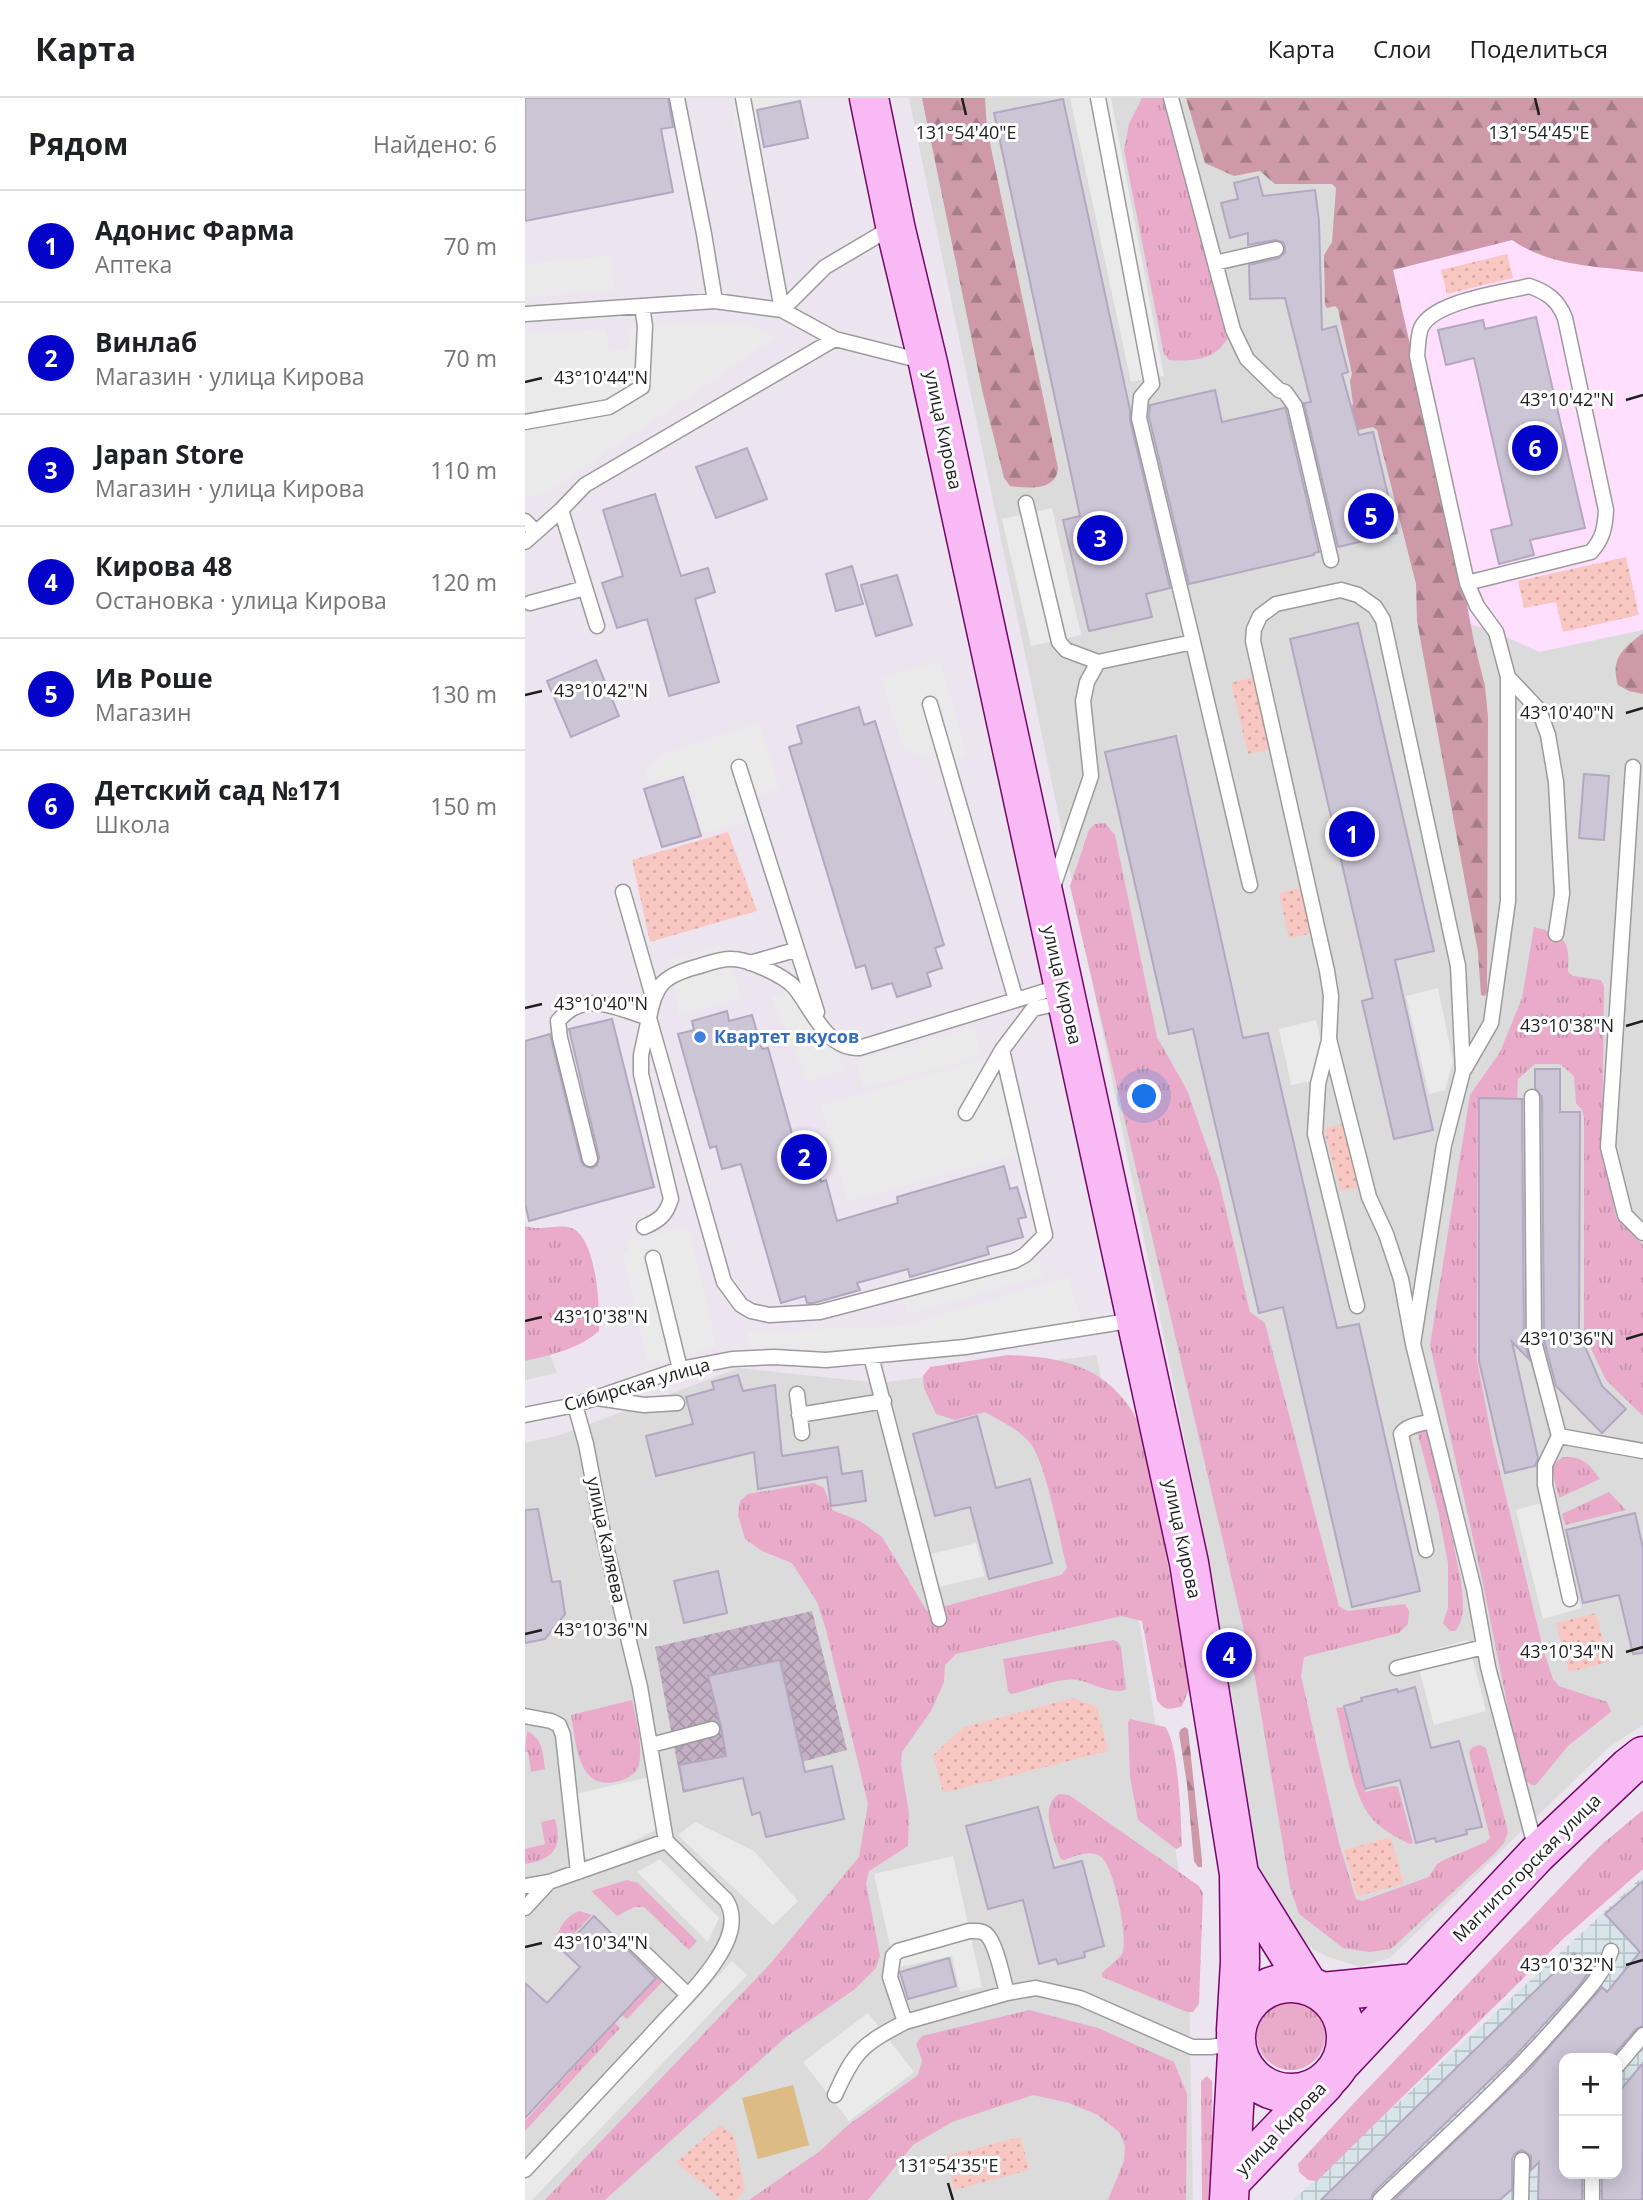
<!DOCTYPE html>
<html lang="ru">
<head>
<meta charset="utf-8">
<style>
  :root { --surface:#fff; --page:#f2f2f2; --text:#202124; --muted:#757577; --line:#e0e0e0; --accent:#0403ca }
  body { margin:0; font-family:"Open Sans",sans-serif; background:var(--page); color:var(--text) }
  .controls { position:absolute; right:21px; bottom:21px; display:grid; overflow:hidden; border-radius:14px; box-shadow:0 4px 18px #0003 }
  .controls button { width:63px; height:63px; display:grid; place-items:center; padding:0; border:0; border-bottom:2px solid var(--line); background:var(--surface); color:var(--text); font:35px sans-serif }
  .you { position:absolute; left:620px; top:999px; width:24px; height:24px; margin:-18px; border:5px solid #fff; border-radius:50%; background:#1a73e8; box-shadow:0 0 0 10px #1a73e833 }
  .badge { display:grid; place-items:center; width:46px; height:46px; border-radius:50%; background:var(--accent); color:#fff; font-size:23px; font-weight:700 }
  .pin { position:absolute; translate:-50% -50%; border:4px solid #fff; box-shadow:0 2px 7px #0006 }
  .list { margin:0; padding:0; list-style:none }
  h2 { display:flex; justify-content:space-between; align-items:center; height:91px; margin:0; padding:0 28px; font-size:30px }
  h2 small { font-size:23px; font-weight:400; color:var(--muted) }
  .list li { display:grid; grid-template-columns:46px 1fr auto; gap:21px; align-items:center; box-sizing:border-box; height:112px; padding:0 28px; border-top:2px solid var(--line) }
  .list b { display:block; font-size:26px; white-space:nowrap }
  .list p { margin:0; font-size:23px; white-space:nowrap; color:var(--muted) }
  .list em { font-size:23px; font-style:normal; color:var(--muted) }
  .map { position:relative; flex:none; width:1118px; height:2102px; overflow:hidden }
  header { display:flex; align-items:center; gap:42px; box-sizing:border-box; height:98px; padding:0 35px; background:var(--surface); border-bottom:2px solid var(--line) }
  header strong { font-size:33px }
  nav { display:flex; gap:38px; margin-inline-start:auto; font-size:24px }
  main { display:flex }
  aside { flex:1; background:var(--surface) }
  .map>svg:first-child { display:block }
  .residential { fill:#dbdbdc }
  .industrial { fill:url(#industrial-grid); fill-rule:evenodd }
  .education { fill:#ffdefe }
  .construction { fill:url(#construction-cross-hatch) }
  .grass { fill:url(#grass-tufts) }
  .forest { fill:url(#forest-firs) }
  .park { fill:url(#park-dots) }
  .pitch { fill:#ddbb84 }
  .parking { fill:#eaeaea }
  .building { fill:#ccc5d6; stroke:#b3a7c1; stroke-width:2 }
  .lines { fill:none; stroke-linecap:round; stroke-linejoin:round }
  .lane-casing { stroke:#9b9b9b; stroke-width:17 }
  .secondary-casing { stroke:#750668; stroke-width:41 }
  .lane { stroke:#fff; stroke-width:14 }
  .secondary { stroke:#f9b9f5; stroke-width:38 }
  .ticks { fill:none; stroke:#1e1e1e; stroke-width:2.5 }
  .shop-dot { fill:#3f7fe0; stroke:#fff; stroke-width:2.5 }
  .labels { text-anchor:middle; stroke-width:6; stroke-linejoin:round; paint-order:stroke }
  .street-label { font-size:18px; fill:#1e1e1e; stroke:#fff }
  .shop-label { font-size:18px; font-weight:bold; fill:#366cbe; stroke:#fff; text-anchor:start }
  .ticks-label { font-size:18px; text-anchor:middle; fill:#1e1e1e; stroke:#fff; stroke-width:6; stroke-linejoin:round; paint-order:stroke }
</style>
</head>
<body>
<header>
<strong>Карта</strong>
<nav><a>Карта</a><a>Слои</a><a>Поделиться</a></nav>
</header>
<main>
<aside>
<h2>Рядом<small>Найдено: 6</small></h2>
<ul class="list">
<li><span class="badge">1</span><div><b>Адонис Фарма</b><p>Аптека</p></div><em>70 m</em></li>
<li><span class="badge">2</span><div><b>Винлаб</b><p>Магазин · улица Кирова</p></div><em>70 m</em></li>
<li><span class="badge">3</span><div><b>Japan Store</b><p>Магазин · улица Кирова</p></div><em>110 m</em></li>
<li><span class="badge">4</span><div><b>Кирова 48</b><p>Остановка · улица Кирова</p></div><em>120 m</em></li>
<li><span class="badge">5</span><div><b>Ив Роше</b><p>Магазин</p></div><em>130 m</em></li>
<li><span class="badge">6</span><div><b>Детский сад №171</b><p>Школа</p></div><em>150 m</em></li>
</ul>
</aside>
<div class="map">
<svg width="1118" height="2102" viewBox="0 0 1118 2102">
  <defs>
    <pattern id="industrial-grid" width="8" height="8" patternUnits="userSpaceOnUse" patternTransform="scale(1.75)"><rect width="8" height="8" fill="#d7e5e8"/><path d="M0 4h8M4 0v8" fill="none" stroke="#b8c4c7"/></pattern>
    <pattern id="construction-cross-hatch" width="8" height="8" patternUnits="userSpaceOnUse" patternTransform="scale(1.75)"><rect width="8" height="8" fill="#c4b0c4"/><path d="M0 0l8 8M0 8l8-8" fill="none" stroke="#a897a8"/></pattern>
    <pattern id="grass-tufts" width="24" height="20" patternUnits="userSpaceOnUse" patternTransform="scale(1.75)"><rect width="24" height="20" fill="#e9abc9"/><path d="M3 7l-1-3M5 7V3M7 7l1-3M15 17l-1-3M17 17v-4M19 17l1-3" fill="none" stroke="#c793ac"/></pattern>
    <pattern id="forest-firs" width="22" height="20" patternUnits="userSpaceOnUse" patternTransform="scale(1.75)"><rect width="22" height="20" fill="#ce9aa9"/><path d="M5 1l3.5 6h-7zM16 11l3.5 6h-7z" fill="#a77d89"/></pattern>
    <pattern id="park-dots" width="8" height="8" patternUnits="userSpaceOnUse" patternTransform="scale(1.75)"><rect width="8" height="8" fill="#f9c7c2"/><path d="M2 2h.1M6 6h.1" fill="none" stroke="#d5aaa6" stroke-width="1.8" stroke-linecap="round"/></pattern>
  </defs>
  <rect width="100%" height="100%" fill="#ece5ef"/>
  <path class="residential" d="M384,0H1118V1627L1084,1649L865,1860L835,1869L801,1858L777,1845L742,1802L729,1761L710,1617L684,1463L540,748Z
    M0,1190L32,1275L0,1282Z
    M572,1257L663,1831L668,2102H0V1345L35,1337L214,1270L354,1285Z"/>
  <path class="industrial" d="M1118,1778V2102H768L780,2091ZM1039,1960H1092V2076H1039Z"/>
  <path class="education" d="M1118,109V532L1014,554L971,534L945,526L859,174Z"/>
  <path class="construction" d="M287,1513L322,1652L158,1695L130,1549Z"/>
  <path class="grass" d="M617,0H641L702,241C691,262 665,264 644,262L639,256L599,52L604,26Z
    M580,725L590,737L632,939L662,992L694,1083L725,1214L740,1225L814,1508L822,1513L880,1506L884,1513L883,1526L874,1535L779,1559L776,1578L814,1745L831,1801L837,1803L904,1779L912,1766L921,1761L961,1744L965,1740L944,1654L948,1649L955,1647L961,1650L983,1734L979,1745L969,1756L866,1851L845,1854L818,1850L774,1816L765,1789L730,1580L545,788L564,732L570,726Z
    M1009,829C1041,837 1045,843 1043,874L1048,878L1076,882L1079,888L1077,1046L1091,1119L1118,1147V1318L1081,1282L1059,1236V1019L1057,1012L1051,1005L1049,978L1035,966H1010L993,981L992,1001L953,1000L952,1262L968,1346L1019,1554L1028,1581L1034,1588L1082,1604L1086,1614L1043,1648L1011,1687H1006L997,1680L957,1481L905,1247L945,997L975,954L997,900Z
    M0,1128C14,1133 29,1127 43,1129C72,1134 75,1210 74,1233C53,1251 27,1257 0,1263Z
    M483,1257C545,1259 590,1272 618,1333L662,1570L664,1592L657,1608C645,1612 639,1613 632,1602L617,1523L596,1518L431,1556L420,1567L419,1584L406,1613L377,1654L376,1667L384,1715L383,1748L344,1773L341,1785L355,1858L351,1870L330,1891L261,1939L80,2102H20L245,1866L334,1759L343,1706L301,1532L292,1504L267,1465L237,1453L220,1441L213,1417L215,1403L223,1396L289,1385L299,1390L307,1412L335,1423L357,1439L402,1513L536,1477L542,1470C534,1440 522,1367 505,1345C493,1331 476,1323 460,1314L430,1322L411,1316L399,1290L398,1278L405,1269Z
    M899,1331L906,1335L936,1484C938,1498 941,1522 930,1533H925L918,1525L923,1510V1465L913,1412L893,1337L894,1332Z
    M1038,1359C1058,1358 1064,1366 1075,1381L1034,1400L1026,1368Z
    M1084,1394L1101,1412L1040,1427L1037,1416Z
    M589,1542L594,1545L596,1550L601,1591C591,1598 567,1585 553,1582C534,1579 509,1591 491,1595L486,1596L483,1593L478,1561Z
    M107,1602C111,1622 118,1646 114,1666C112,1675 103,1681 94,1683C53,1695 51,1646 46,1617Z
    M818,1609L840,1694L867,1688L873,1689L888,1745L885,1746C870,1739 854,1730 844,1717C825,1689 820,1643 811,1610Z
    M605,1621L640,1629C654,1645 656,1724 657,1748L651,1751L613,1722L605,1679L603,1624Z
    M2,1633C18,1641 18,1655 20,1671L6,1674L3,1654H0Z
    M534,1696L544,1697L674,1788L678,1795L674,1906L668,1914H662L577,1879V1875C583,1869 593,1862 597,1856C604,1841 589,1766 575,1758C564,1751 549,1759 538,1762L535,1760C530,1741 513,1709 534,1696Z
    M1118,1712V1771L1038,1841L792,2083L783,2082L774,2074L773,2066L828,2006L1075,1748Z
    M30,1721C38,1749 29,1761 0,1766V1751L20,1746L16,1724Z
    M102,1782L113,1785L172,1843L164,1852L119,1809H109L92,1818L66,1793Z
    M54,1813L67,1817L36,1849L32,1838C36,1826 42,1818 54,1813Z
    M134,1877L139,1882L102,1921L97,1917Z
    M732 1938a34 34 0 1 1 68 0a34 34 0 1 1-68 0Z
    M504,1912L573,1930L649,1964L662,1996L661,2102H583L599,2063L600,2048L595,2035L573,2017L544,2005L508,1997L427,2024L388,2047L343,2102H224L295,2053L323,2027L393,1977L397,1962L391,1946L397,1938Z
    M90,1925L95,1930L0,2033V2023Z
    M682,1978L687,1983L688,2102H677L676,1983Z"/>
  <path class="forest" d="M397,0H460L462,31L533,370C531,394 502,390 485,388L479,380L458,296Z
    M661,0H1118V174C1072,168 1026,169 987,142L868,172L930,443L949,544L960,588L963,619L962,894L960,898L956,897L953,854L892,523L891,486L852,332L848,329L806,338L828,306L825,283L827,276L813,211L810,208L802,210L800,207L799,157L807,144L811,90L807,86H750L735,73L709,78L680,65Z
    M1118,535V596L1104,593L1093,587C1085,560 1098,551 1118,535Z
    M660,1629L663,1631L677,1762V1769H673L669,1763L662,1686L654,1635L656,1631Z"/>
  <path class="park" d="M982,156L988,180L922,196L916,172Z
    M1101,459L1114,517L1038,534L1031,504L999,510L993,483Z
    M729,579L746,651L723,656L706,585Z
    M203,734L232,813L125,844L107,762Z
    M778,789L788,835L764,840L754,795Z
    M817,1026L834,1089L815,1093L799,1031Z
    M1071,1515L1084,1564L1044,1574L1031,1525Z
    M548,1600L572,1609L583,1653L418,1695L408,1657L439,1629Z
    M866,1739L879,1786L832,1798L819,1752Z
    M195,2027L209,2037L220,2093L211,2102H197L151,2064Z
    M496,2039L504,2072L429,2092L421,2058Z"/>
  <path class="pitch" d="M268,1987L284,2047L233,2061L217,2000Z"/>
  <path class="parking" d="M204,0H275V3L232,12L239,49L216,54Z
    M545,0H586L639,278L606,284Z
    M86,158L89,192L0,200V166Z
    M188,224L222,227L251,239L20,396L0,398V235L81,231L84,253L105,251L103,229Z
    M527,410L556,537L506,548L477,421Z
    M415,564L442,659L414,666L378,650L356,580Z
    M234,625L254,690L228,699L234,720L178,736L160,675L124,686L120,673L136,657Z
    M197,847L217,900L154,917L144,862Z
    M913,890L928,963L920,992L904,996L881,898Z
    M269,892L321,972L283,983L246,899Z
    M791,922L797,947L786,983L766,987L754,931Z
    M449,929L457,958L339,990L331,962Z
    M471,958L498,1055L323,1103L296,1007Z
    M164,1129L191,1249L123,1264L97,1155L104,1153L101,1143Z
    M514,1162L518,1178L383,1216L378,1200Z
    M543,1179L556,1223L443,1242L343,1252L224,1249L222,1234L378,1228Z
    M1028,1402L1056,1510L1018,1521L991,1412Z
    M451,1445L460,1478L410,1490L402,1457Z
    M943,1542L961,1613L909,1627L890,1556Z
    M125,1679L137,1729L66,1764L45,1747L37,1699Z
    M170,1724L229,1753L273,1803L248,1827L153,1737Z
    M428,1758L457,1889L435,1894L427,1858L370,1870L349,1776Z
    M135,1761L194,1820L183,1844L112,1774Z
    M207,1863L222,1877L7,2102H0V2082Z
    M343,1915L389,1974L324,2023L278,1964Z"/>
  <path class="building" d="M0,0H143L148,29L136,31L148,94L0,123Z
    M538,1L605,312V322L645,490L621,496L627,519L564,533L538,422L555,418L469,15Z
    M275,3L283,40L239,49L232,12Z
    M733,79L738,98L790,92L794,123L797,232L811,228L823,274L817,276L834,337L848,334L872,435L813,449L779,305L786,304L760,200L725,201L724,167L754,160L760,154V148L758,144L750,142L723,147V135L705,140L696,105L713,101L709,85Z
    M1011,219L1060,430L1005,442L1009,457L974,466L966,432L987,427L949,260L921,267L913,232L958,222L960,231Z
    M690,292L697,324L760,310L761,312L794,454L789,455V457L664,486L624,319L625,307Z
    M222,350L242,401L191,420L171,369Z
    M130,396L156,478L183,470L190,494L170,501L194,584L144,598L122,521L92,530L77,485L98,478L78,412Z
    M327,468L338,506L311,513L301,476Z
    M372,477L387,527L351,538L336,487Z
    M833,525L909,853L870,862L908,1032L869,1041L837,903L848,900L765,541Z
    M71,562L94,618L46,639L22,583Z
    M334,609L339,627L350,623L419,847L410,850L417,870L402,875L406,888L372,899L367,885L347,891L340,867L331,870L264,649L277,645L272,628Z
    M651,638L718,940L743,935L812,1230L834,1226L895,1493L827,1509L758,1209L734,1215L668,931L644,936L580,654Z
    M1059,676L1084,678L1079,742L1054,740Z
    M158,679L176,738L137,749L119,691Z
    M202,913L204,923L227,917L237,951L243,950L271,1050L285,1045L296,1084L301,1082L312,1123L373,1105L372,1099L479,1068L485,1091L492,1089L501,1119L493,1121L498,1139L462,1149L464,1156L385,1179L383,1171L332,1185L335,1192L289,1205H282L280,1198L256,1205L216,1066L197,1071L191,1048L185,1050L153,936L169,932L167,923Z
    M87,921L129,1089L4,1123L0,1106V943L25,936L56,1063L59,1068L67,1070L72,1067L74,1059L44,931Z
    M1010,971H1035V1014H1055L1054,1235L1077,1288L1101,1311L1077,1335L1031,1288L1019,1242L1017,999L1010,990Z
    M954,1000L997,1001L999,1243L1004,1261L987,1244L1013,1360L1010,1368L980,1375L954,1263Z
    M213,1277L218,1293L250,1287L257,1358L313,1349L317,1376L337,1373L341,1403L306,1408L302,1379L233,1391L229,1354L131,1378L121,1338L168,1326L161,1299L189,1291L187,1284Z
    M452,1318L471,1390L505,1381L527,1465L464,1481L445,1409L410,1418L388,1336Z
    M13,1411L27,1484L35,1483L40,1516L20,1541L0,1545V1412Z
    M1110,1415L1118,1450V1555L1108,1556L1094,1497L1058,1505L1041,1432Z
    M193,1473L202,1515L159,1525L149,1483Z
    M255,1562L280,1674L307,1668L319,1721L241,1739L235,1714L227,1717L218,1680L159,1693L154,1667L201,1658L196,1629L183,1578Z
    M890,1589L906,1650L934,1643L957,1729L941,1732L942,1736L911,1744L910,1740L891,1745L875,1682L840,1691L819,1608L837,1603L836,1600L872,1591L873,1594Z
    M513,1709L529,1770L557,1763L579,1848L559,1854L560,1859L533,1866L531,1861L514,1866L498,1802L463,1811L441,1728Z
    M1118,1783V1928L1111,1931L1086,1960H1039V2076H1057V2102H1013L1014,2064L1006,2072V2058L997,2052L989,2056L987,2061V2091L975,2102H869L1003,1973L1077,1889L1082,1894L1115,1854L1080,1816Z
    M69,1818L131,1880L0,2020V1885L22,1905L55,1869L37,1852Z
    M1049,1855L1064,1874L1053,1889L989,1959L848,2095L846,2102H796Z
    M424,1860L431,1888L383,1901L375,1874Z
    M1118,1965L1117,2102H1077V2076H1092V1996Z"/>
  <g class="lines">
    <defs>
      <path id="lane" d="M152,0L179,136L190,203
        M218,0L257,212L310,241L401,264
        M646,0L708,232L722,261L754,292L760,294L770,308L806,462
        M690,165L751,151
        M0,216L190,203L257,212L300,169L354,137L369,132
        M0,324L84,309L117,289L120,228L117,208
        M501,405L534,544L541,552L573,564
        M0,423L11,434
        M0,444L36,412
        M5,505L60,490
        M72,528L36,412L60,387L310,241
        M668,544L725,787
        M983,579L1014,612L1023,637L1031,684L1037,796L1031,836
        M405,606L491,902
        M214,669L292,914
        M1108,669L1083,1049L1100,1117L1118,1135
        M527,792L566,678L558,603L562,584L573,564L668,544L614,320L616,299L627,286L573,0
        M98,794L128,899
        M225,865L270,852
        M537,888L334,950C301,951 287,911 270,890C260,878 223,861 207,861C196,860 182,866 171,869C138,878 130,887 124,920L199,1184L216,1207L226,1213L244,1217L295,1214L489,1163L500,1157L520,1137L477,952L508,911L539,904
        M803,946L793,986L790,1036L832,1208
        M939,972L966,925L983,803V579L971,534L952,508L942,485L892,258C893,250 893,237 896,230C908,203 977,195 1004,188C1022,194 1033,202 1040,220L1081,412C1080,429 1078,441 1066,454L942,485
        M1007,999L1009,1243L1034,1338L1020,1367V1387L1045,1501
        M441,1015L477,952
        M65,1061L35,940L33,923C59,891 91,910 124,920L116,957V976L146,1101C141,1117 135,1122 119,1129
        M128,1160L155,1271
        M888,1246L919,1047L938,973L933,868L858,522L850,509L833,497L816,492L751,506L735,518L729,531L728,543L802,873L806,898L804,941L844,1099L861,1136L876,1181L888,1246L949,1491L963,1569L1011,1752
        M346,1258L414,1521
        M272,1296L277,1335
        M72,1300L119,1307L152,1305
        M50,1307L61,1346L79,1440L115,1589L141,1743
        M0,1317L50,1307L155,1271L207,1261L249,1259L301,1262L440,1249L610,1222
        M274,1317L359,1303
        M1034,1338L1118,1353
        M901,1452L876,1336C882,1327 896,1326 907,1323
        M872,1570L959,1549
        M0,1618L26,1623L34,1627L38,1637L53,1774
        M126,1647L187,1631
        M0,1788L24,1784
        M0,1810L24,1784L141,1743L201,1802C213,1821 204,1843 192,1861C174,1889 147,1913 125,1938C83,1983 42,2027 0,2072
        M108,1844L163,1897
        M482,1895C478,1881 471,1844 461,1836C456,1832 450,1833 444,1833L373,1853L368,1858L365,1879L380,1924L482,1895L511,1890L555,1900L667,1949H686L711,1945
        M1092,1968L1118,1937
        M310,1997C330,1952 337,1947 380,1924
        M1067,2076V2102
        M855,2102C918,2042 983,1984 1040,1918C1057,1898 1078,1878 1086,1853
        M996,2102L997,2062"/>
      <path id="secondary" d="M344,0L371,132L403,265L664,1465L714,1776L715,1864L711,1932
        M714,1776L783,1887
        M711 1940a55 55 0 1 1 110 0a55 55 0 1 1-110 0Z
        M797,1894L889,1885
        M815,1966L1012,1756L1104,1669L1118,1658
        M707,2082L800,1985
        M704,2102L712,1955"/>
    </defs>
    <use href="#lane" class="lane-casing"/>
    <use href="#secondary" class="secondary-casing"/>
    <use href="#lane" class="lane"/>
    <use href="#secondary" class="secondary"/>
  </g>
  <path class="ticks" d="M437,0L441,17M1010,0L1014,17M0,284L17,280M1101,302L1118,297M0,597L17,593M1101,615L1118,610M0,910L17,906M1101,928L1118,923M0,1223L17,1219M1101,1241L1118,1236M0,1536L17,1532M1101,1554L1118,1549M0,1849L17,1845M1101,1867L1118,1862M423,2085L428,2102"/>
  <circle class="shop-dot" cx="175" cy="939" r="7"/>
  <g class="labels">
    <g class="street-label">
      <text transform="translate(418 332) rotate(78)" y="6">улица Кирова</text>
      <text transform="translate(537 887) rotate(77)" y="6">улица Кирова</text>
      <text transform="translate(112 1287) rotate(-16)" y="6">Сибирская улица</text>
      <text transform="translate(657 1441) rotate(78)" y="6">улица Кирова</text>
      <text transform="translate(81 1442) rotate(78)" y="6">улица Каляева</text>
      <text transform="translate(1002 1770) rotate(-45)" y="6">Магнитогорская улица</text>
      <text transform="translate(756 2031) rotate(-46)" y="6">улица Кирова</text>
    </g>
    <g class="shop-label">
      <text x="189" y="945">Квартет вкусов</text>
    </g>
  </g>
  <g class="ticks-label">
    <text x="441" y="41">131°54'40"E</text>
    <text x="1014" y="41">131°54'45"E</text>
    <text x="76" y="286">43°10'44"N</text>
    <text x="1042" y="308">43°10'42"N</text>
    <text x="76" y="599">43°10'42"N</text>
    <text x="1042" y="621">43°10'40"N</text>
    <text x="76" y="912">43°10'40"N</text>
    <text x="1042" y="934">43°10'38"N</text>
    <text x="76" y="1225">43°10'38"N</text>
    <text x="1042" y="1247">43°10'36"N</text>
    <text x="76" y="1538">43°10'36"N</text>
    <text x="1042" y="1560">43°10'34"N</text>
    <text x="76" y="1851">43°10'34"N</text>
    <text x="1042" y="1873">43°10'32"N</text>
    <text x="423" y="2074">131°54'35"E</text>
  </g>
</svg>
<div class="controls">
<button>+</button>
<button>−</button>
</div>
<div class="you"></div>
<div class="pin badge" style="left:827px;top:736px">1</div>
<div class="pin badge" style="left:279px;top:1059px">2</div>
<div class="pin badge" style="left:575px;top:440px">3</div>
<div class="pin badge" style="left:704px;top:1557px">4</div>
<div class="pin badge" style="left:846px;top:418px">5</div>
<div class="pin badge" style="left:1010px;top:350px">6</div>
</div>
</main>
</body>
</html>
